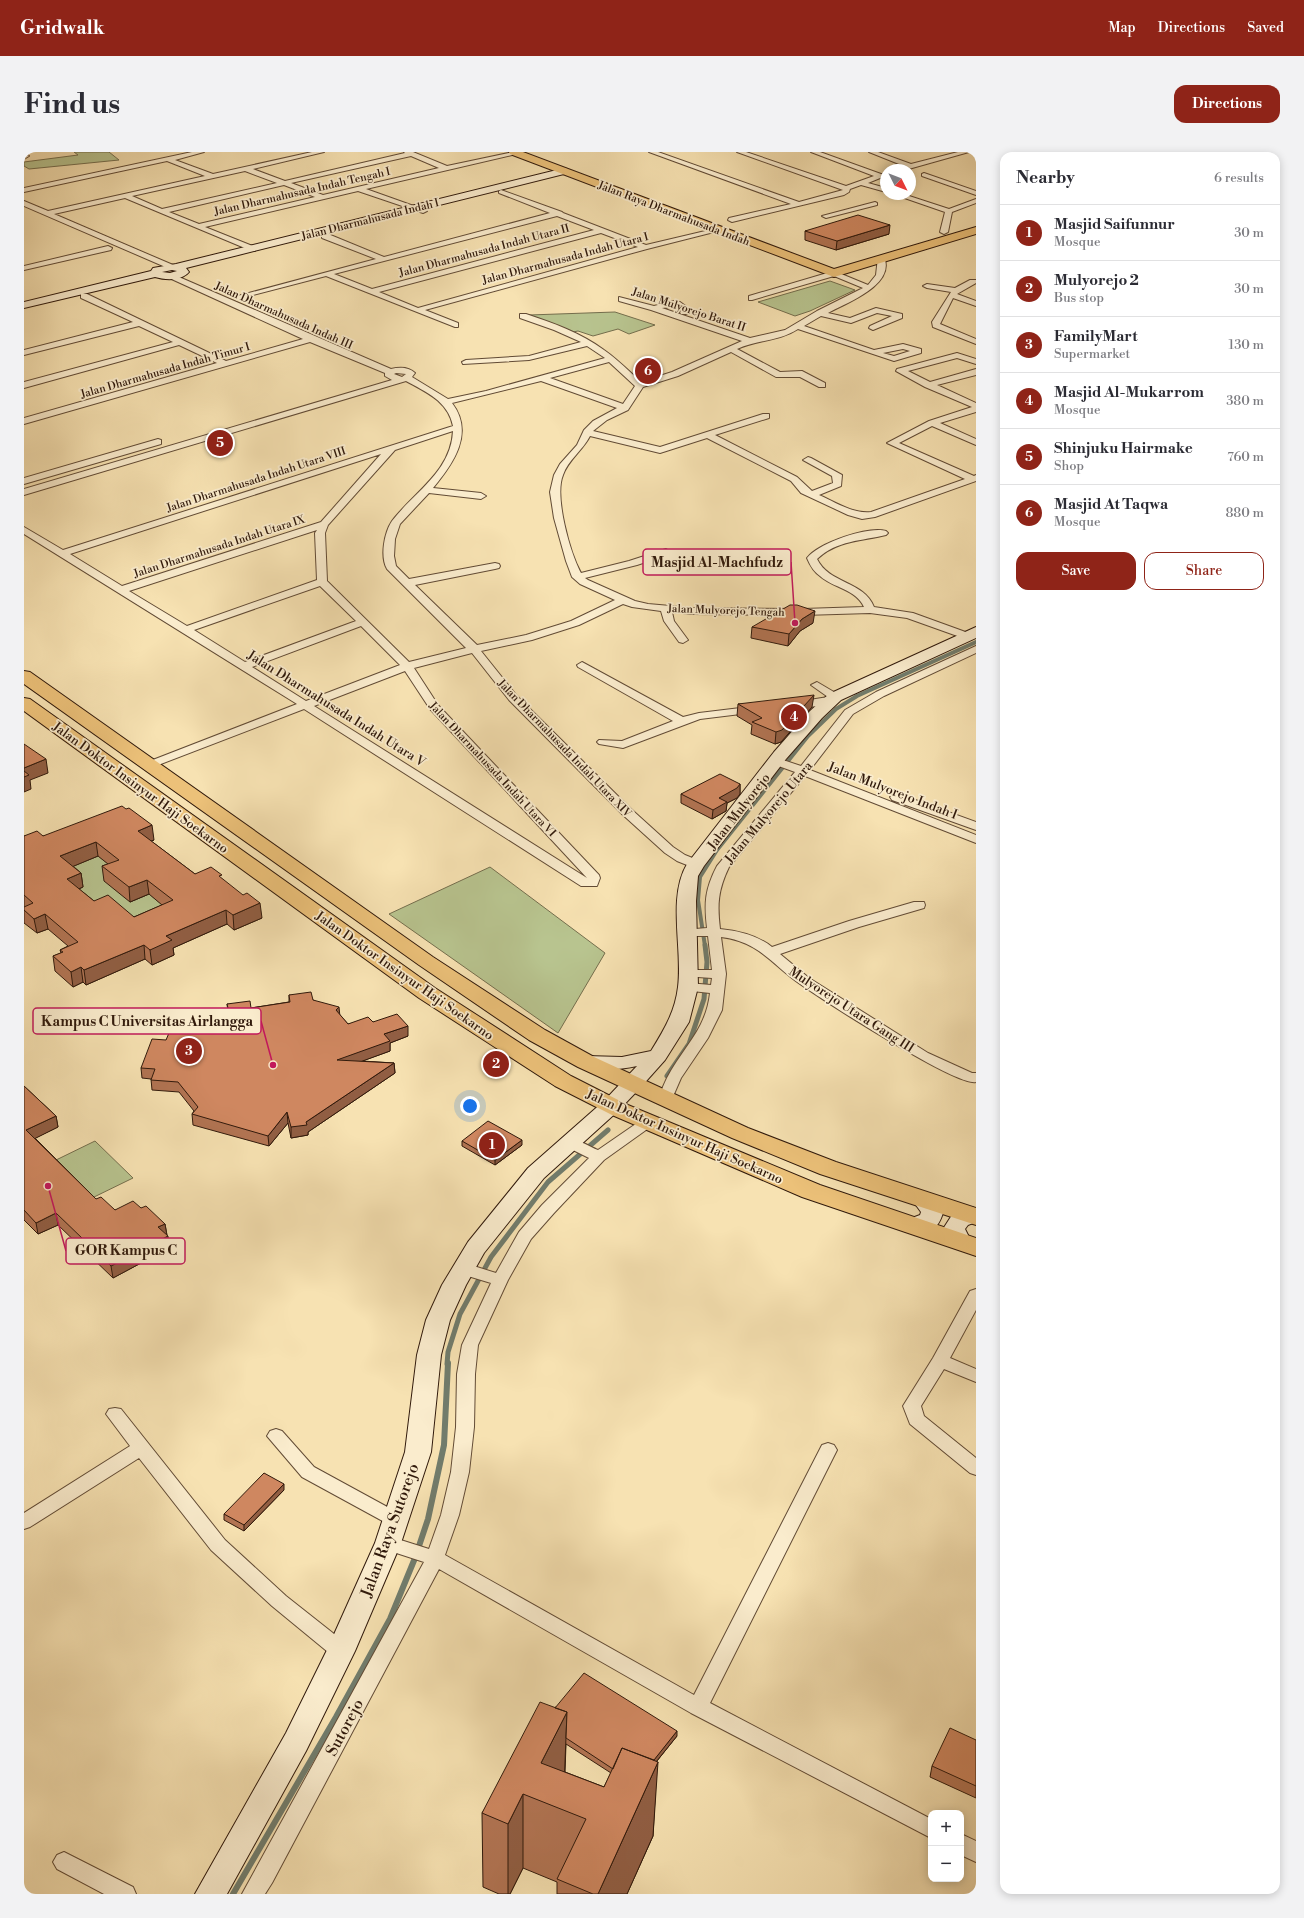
<!DOCTYPE html>
<html lang="en">
<head>
<meta charset="utf-8">
<style>
  :root { --surface:#fff; --page:#f2f2f3; --text:#2b2b33; --muted:#7c7c81; --line:#e1e1e2; --accent:#8f2418 }
  body { margin:0; font-family:"Libre Bodoni",serif; background:var(--page); color:var(--text) }
  .controls { position:absolute; right:12px; bottom:12px; display:grid; overflow:hidden; border-radius:8px; box-shadow:0 2px 10px #0003 }
  .controls button { width:36px; height:36px; display:grid; place-items:center; padding:0; border:0; border-bottom:1px solid var(--line); background:var(--surface); color:var(--text); font:20px sans-serif }
  .compass { position:absolute; left:856px; top:12px; width:36px; height:36px; border-radius:50%; background:var(--surface); box-shadow:0 2px 10px #0003; rotate:132deg }
  .you { position:absolute; left:446px; top:954px; width:14px; height:14px; margin:-10px; border:3px solid #fff; border-radius:50%; background:#1a73e8; box-shadow:0 0 0 6px #1a73e833 }
  .badge { display:grid; place-items:center; width:26px; height:26px; border-radius:50%; background:var(--accent); color:#fff; font-size:13px; font-weight:700 }
  .pin { position:absolute; translate:-50% -50%; border:2px solid #fff; box-shadow:0 1px 4px #0006 }
  .list { margin:0; padding:0; list-style:none }
  h2 { display:flex; justify-content:space-between; align-items:center; height:52px; margin:0; padding:0 16px; font-size:17px }
  h2 small { font-size:13px; font-weight:400; color:var(--muted) }
  .list li { display:grid; grid-template-columns:26px 1fr auto; gap:12px; align-items:center; box-sizing:border-box; height:56px; padding:0 16px; border-top:1px solid var(--line) }
  .list b { display:block; font-size:15px; white-space:nowrap }
  .list p { margin:0; font-size:13px; white-space:nowrap; color:var(--muted) }
  .list em { font-size:13px; font-style:normal; color:var(--muted) }
  .actions { display:flex; gap:8px; padding:12px 16px }
  .actions a { flex:1; padding:9px 0; border:1px solid var(--accent); border-radius:12px; text-align:center; font-size:14px; color:var(--accent) }
  .actions .main { background:var(--accent); color:#fff }
  .map { position:relative; flex:none; width:952px; height:1742px; overflow:hidden; border-radius:12px }
  header { display:flex; align-items:center; gap:24px; box-sizing:border-box; height:56px; padding:0 20px; background:var(--accent); color:#fff }
  header strong { font-size:19px }
  nav { display:flex; gap:22px; margin-inline-start:auto; font-size:14px }
  .intro { display:flex; align-items:center; justify-content:space-between; box-sizing:border-box; height:96px; padding:0 24px }
  h1 { margin:0; font-size:28px }
  .button { padding:10px 18px; border-radius:12px; background:var(--accent); color:#fff; font-size:14px; font-weight:700 }
  main { display:flex; gap:24px; padding:0 24px }
  aside { flex:1; background:var(--surface); border-radius:12px; box-shadow:0 2px 10px #0003 }
  .map>svg:first-child { display:block }
  .green { fill:#b8c48f; stroke:#746e4d }
  .lines { fill:none; stroke-linecap:round; stroke-linejoin:round }
  .stream-far2 { stroke:#717c6c; stroke-width:4 }
  .stream-far1 { stroke:#717c6c; stroke-width:5 }
  .stream { stroke:#717c6c; stroke-width:6 }
  .minor-casing { stroke:#624b35; stroke-width:2 }
  .secondary-casing { stroke:#30190b; stroke-width:2 }
  .primary-casing { stroke:#30190b; stroke-width:2 }
  .minor { fill:#faeccd; fill-rule:evenodd }
  .secondary { fill:#faeccd; fill-rule:evenodd }
  .primary { fill:#ecc179; fill-rule:evenodd }
  .wall { fill:#b27453; stroke:#30190b; fill-rule:evenodd }
  .shaded-wall { fill:#915e43; stroke:#30190b }
  .building { fill:#cf8760; stroke:#30190b; fill-rule:evenodd }
  .labels { text-anchor:middle; stroke-width:3.5; stroke-linejoin:round; paint-order:stroke }
  .far-street-label { font-size:11px; fill:#30190b; stroke:#faeccd }
  .street-label { font-size:13px; fill:#30190b; stroke:#faeccd }
  .near-street-label { font-size:16px; fill:#30190b; stroke:#faeccd }
  .leader { fill:none; stroke:#c2185b; stroke-width:1.5 }
  .callout-dot { fill:#c2185b; stroke:#faeccd; stroke-width:1.5 }
  .callout { fill:#faeccd; stroke:#c2185b; stroke-width:1.5 }
  .callout-label { font-size:14px; text-anchor:middle; font-weight:bold; fill:#30190b }
</style>
</head>
<body>
<header>
<strong>Gridwalk</strong>
<nav><a>Map</a><a>Directions</a><a>Saved</a></nav>
</header>
<div class="intro"><h1>Find us</h1><a class="button">Directions</a></div>
<main>
<div class="map">
<svg width="952" height="1742" viewBox="0 0 952 1742">
  <rect width="100%" height="100%" fill="#f7e2b2"/>
  <filter id="stains"><feTurbulence type="fractalNoise" baseFrequency=".005" numOctaves="4"/><feColorMatrix values="0 0 0 0 .2 0 0 0 0 .09 0 0 0 0 .02 0 0 0 .5 -.17"/></filter>
  <radialGradient id="worn" r=".72"><stop offset=".6" stop-color="#630" stop-opacity="0"/><stop offset="1" stop-color="#630" stop-opacity=".3"/></radialGradient>
  <path class="green" d="M50,0H85L95,8L5,17L0,14V10L54,3Z
    M806,129L831,138L786,159L771,164L734,150Z
    M591,160L631,173L605,182L594,177L569,184L554,179L549,180L505,163Z
    M74,704L97,722L106,750L125,742L151,763L112,779L35,745L38,719Z
    M466,715L581,801L534,881L365,762Z
    M71,989L109,1026L68,1046L30,1009Z"/>
  <g class="lines">
    <path class="stream-far2" d="M681,794L674,748L676,725L693,698L784,584L812,557L833,544L952,490"/>
    <path class="stream-far1" d="M643,924L665,892L680,847L683,810L681,793
      M423,1212L424,1200L436,1162L467,1105L524,1030L584,978"/>
    <path class="stream" d="M209,1742L312,1565L366,1467L391,1406L404,1367L420,1293L424,1211"/>
    <defs>
      <path id="minor" d="M0,0L5,4L0,7Z
        M168,0H180L151,8L189,22L288,0H300L229,17L261,29L381,1L380,0H389L423,14L489,0L497,1L342,37L401,58L403,59L399,61L334,39L181,75L231,95V99H228L101,46L30,62L149,113V117H146L0,54V49L24,59L181,24L143,9L0,40V36ZM387,4L415,16L299,43L267,31ZM221,19L253,31L138,57L108,44ZM260,33L291,45L175,72L145,60Z
        M625,0H634L775,50L819,38L713,0H722L822,34L850,24L787,0H796L857,22H861V24L844,31L862,36V40L837,33L826,37L825,40L820,43L708,70L704,68L705,66L767,52Z
        M845,0H854L887,12L934,0H945L881,18H870L880,14Z
        M900,21L952,39V43L898,24V22Z
        M477,38L538,60L539,61L622,93L694,76L698,78L623,97L401,158L434,171V175H431L302,124L214,147L210,145L352,107L298,86V82H304L360,105L526,61L475,41V39ZM533,64L570,78L348,137L310,122ZM577,81L614,95L394,156L355,140Z
        M869,42H879L925,57L952,47V51L928,60L924,80L920,82L916,80L921,60Z
        M851,50L853,51V53L802,66L798,64Z
        M84,94L88,96L87,98L0,118V114Z
        M854,105H860C872,133 822,151 804,161L826,166L852,156L878,162V166L849,178L845,176L846,174L868,164L853,161L827,171L797,164L780,174L850,198L879,192L897,197V201L870,209L774,177C756,189 733,188 713,197L756,220L778,219L801,231V235H795L776,225H752L707,200L654,224L619,235L604,258L583,268L569,279L636,295L739,262H745V266L691,283L773,325L788,339L809,331L808,324L779,308L784,305L787,306L818,323L817,334L795,343C811,350 829,362 847,360L941,327L863,291L905,269L948,255L901,235L872,219L873,217L933,201L952,207V212L933,206L884,219L906,230L952,217V223L913,233L952,251V260L916,271L952,287V293L908,274L875,291L950,324L952,323V329L851,365L838,367L824,363L777,341L767,329L683,286L636,301L566,284C559,298 544,308 539,323C530,344 546,401 557,421L605,409L642,397L647,400L646,402L613,413L561,426L564,428L611,449L624,452L669,456L779,457L840,455C832,437 809,436 796,424C789,419 786,413 783,406C795,391 844,374 862,379L864,381L862,383C838,389 813,388 793,407C805,432 840,429 850,455L889,461L947,482L948,484L947,486H939L883,466L846,461L779,463L669,462L648,460L650,469L664,488L659,491L655,490L640,469L637,459L608,455L599,452L555,473L508,488L457,499L493,544L607,657L649,695L661,703L676,709L678,712L676,715H668L653,709L641,701L599,663L485,548L448,501L390,516L414,553L575,723L576,726L573,734H557L280,557L129,615H121L119,613L121,611L273,552L0,382V375L39,398L429,274C424,249 402,240 382,229L0,343V337L368,228L361,224V221L286,190L0,272V266L193,211L155,193L0,236V230L149,190L115,174L0,203V198L109,170L57,146V142H63L202,209L279,187L141,124L148,122L367,217C375,215 385,215 391,221L388,225L424,247L462,239L581,206L563,194L505,208L439,212L438,210L442,208L505,204L557,190L530,178L496,166V162H502C529,171 557,181 580,198C593,207 605,219 617,230L648,220L718,189L627,158L595,149V145L630,154L649,149L656,150L667,158L663,162H657L656,160L658,158L654,154L638,156L726,186L761,178L793,159L839,136L810,124L728,148H725V144L810,119L844,133L852,123ZM879,197L886,199L870,204L859,201ZM585,210L611,234L599,252L526,226ZM372,221L382,222L378,225L370,222ZM517,229L593,256L569,269L560,278L553,293L536,312L530,323L526,340L530,366L542,409L548,425L556,432L591,448L547,469L502,483L453,493L391,433L471,417L475,416L476,414L475,412L471,411L385,427L372,414L370,404L371,387L376,372L405,341L457,347L462,344L457,341L409,336C429,312 451,281 428,251ZM429,279C427,320 390,340 368,369C360,381 356,405 363,417L442,496L385,510L303,429L301,381L304,373L371,298ZM357,302L297,370L98,434L46,402ZM293,378L291,381L293,428L163,474L105,439ZM296,434L332,469L221,510L170,478ZM337,474L376,513L282,549L228,515ZM381,519L406,557L563,726L290,554Z
        M946,128H952V131L933,142L952,149V154L929,146L916,172L952,187V192L909,175L908,170L927,140L903,136L899,134L903,132L931,136Z
        M134,287L137,288V292L0,332V326Z
        M952,494V501L860,544L829,562L786,618L952,683V691L781,624L705,715C694,738 693,752 696,777C715,779 733,783 748,795L825,769L890,750H900L901,753L900,756L835,775L756,802L785,826L904,901L948,921H952V930C933,935 799,848 776,832C747,812 736,790 697,785L702,822L698,858L684,886L657,926L647,949L642,951L637,949L635,946C637,939 640,932 643,926C659,895 682,878 686,841L659,838L657,835L659,832L664,831L687,833L688,826L659,824L657,821L659,818H688L684,784H659L657,781L659,778L683,776C680,751 681,737 693,714L771,620L749,612L747,610L749,608L753,606L777,614L821,558L852,540Z
        M558,510L659,565L675,561L733,554L739,557L733,560L676,567L599,596L575,592L573,590L575,588L598,589L649,569L554,515L553,513Z
        M793,530L815,543L817,545C808,556 785,554 771,556L767,555L765,553L767,551L804,545L787,533Z
        M872,641L952,670V678L868,648L866,645Z
        M624,965L629,967L631,970L629,973L580,1008L530,1061L507,1087L484,1128L454,1193L451,1222L450,1275L445,1320L435,1363L421,1403L670,1543L798,1293L804,1291L810,1293L813,1298L686,1551L907,1667V1686L667,1561L415,1417L248,1731L241,1742H218L400,1410L357,1396L355,1391L357,1386L364,1384L405,1397L417,1363L427,1320L432,1275L433,1222L438,1193L467,1131L434,1121L432,1117L434,1113L440,1111L472,1121L495,1080L518,1053L565,1006L541,994L538,991L541,988C552,985 564,994 574,998L619,967Z
        M952,1137V1158L926,1206L952,1217V1230L920,1217L897,1254L900,1264L952,1306V1323L946,1321L886,1272L879,1254L909,1206L946,1139Z
        M91,1256L97,1257L201,1388L262,1444L324,1493L327,1499L324,1505L317,1507L310,1505L248,1454L187,1398L115,1306L6,1375L0,1377V1361L106,1294L82,1262L85,1257Z
        M252,1277L258,1279L290,1315L378,1363L381,1368L378,1373L372,1375L366,1373L278,1325L243,1284L246,1279Z
        M937,1682L952,1689V1710L937,1703Z
        M40,1700L109,1735L112,1742H80L33,1717L29,1710L33,1703Z"/>
      <path id="secondary" d="M541,16L546,19L544,21L162,116L165,120C158,129 141,128 131,125L0,156V150L127,119L129,116L152,112ZM148,118L153,119L146,121L138,120Z
        M952,475V486L817,548L798,566L762,607L680,714L674,724L672,749L674,835L665,870L641,908L616,936L594,959L520,1026L460,1101L442,1133L426,1168L417,1203L407,1300L377,1391L331,1499L282,1599L203,1742H171L262,1581L303,1498L351,1391L381,1300L393,1203L402,1168L418,1133L444,1090L504,1016L580,949L613,914C595,918 573,919 555,914L552,910L555,906L562,904L598,905L627,899C640,878 651,860 654,835C659,797 643,746 663,712L750,600L786,559L805,542Z
        M900,1042L908,1044L920,1059C918,1063 916,1071 912,1074C904,1079 889,1082 880,1079L877,1074L880,1069L896,1063L897,1060L889,1049L892,1044Z
        M948,1055L952,1057V1070L944,1073L941,1077L947,1089L944,1094L936,1097L928,1094L919,1077L928,1063Z"/>
      <path id="primary" d="M485,0H499L810,117L952,75V82L810,125L486,2Z
        M0,519L6,520L409,805L521,878L570,905L724,976L812,1010L952,1056V1073L796,1022L708,986L554,915L505,888L395,813L0,532Z
        M0,546L6,547L411,836L547,924L604,953L796,1033L952,1086V1104L778,1045L588,963L531,934L395,846L0,559Z"/>
    </defs>
    <use href="#minor" class="minor-casing"/>
    <use href="#secondary" class="secondary-casing"/>
    <use href="#primary" class="primary-casing"/>
    <use href="#minor" class="minor"/>
    <use href="#secondary" class="secondary"/>
    <use href="#primary" class="primary"/>
  </g>
  <path class="wall" d="M781,79L865,82L812,98L781,88Z
    M789,471L776,479L764,494L727,486L728,475Z
    M714,552L788,555L757,590L751,592L727,582L728,573L713,564Z
    M716,632V642L713,646L703,651L702,659L688,667L657,651V642Z
    M0,684H19L130,688L127,689L171,722L198,727L238,766L210,778L203,772L149,796L150,803L128,813L121,807L62,833L59,830L49,835L31,819L29,804L37,801L36,798L44,794L24,777L13,781L0,771ZM74,704L84,712L78,714L80,729L106,750L125,742L138,753L110,765L70,749L55,737L59,735L57,721L49,714Z
    M265,843L289,848L315,862L324,872L349,870L384,884L366,891V899L338,909L370,911L371,921L284,980V983L267,986L264,971L245,994L169,973L168,962L170,959L155,940L128,938L127,927L118,926L117,916L142,888L178,876L204,860L203,852L227,856L265,850Z
    M0,934L32,964L34,975L11,986L72,1047L91,1058L117,1056L141,1072L143,1083L145,1096L89,1126L34,1073L14,1082L0,1068Z
    M438,989L498,993L471,1013L438,994Z
    M260,1338L220,1379L200,1368V1362Z
    M531,1555L653,1584L633,1609L629,1684L603,1742H533V1730L499,1716L486,1742H475L459,1735L458,1661ZM542,1592L587,1621L580,1635L541,1620Z
    M952,1588V1646L906,1625L908,1614Z"/>
  <path class="shaded-wall" d="M866,73L865,82L812,98L813,89Z
    M791,459L789,471L776,479L764,494L765,482L778,467Z
    M790,543L788,555L757,590L751,592L752,580Z
    M22,607L24,621L6,628L7,637L0,640V616Z
    M716,632V642L713,646L703,651L702,659L688,667L689,658L695,646Z
    M128,673L130,688L116,693L114,679Z
    M72,690L74,704L38,719L36,704Z
    M57,721L59,735L45,741L43,727Z
    M123,728L125,742L106,750L105,735Z
    M236,751L238,766L210,778L209,763Z
    M202,758L203,772L149,796L150,803L128,813L126,798L142,784Z
    M21,762L24,777L13,781L10,767Z
    M120,793L121,807L62,833L60,818Z
    M57,815L59,830L49,835L47,820Z
    M315,855L316,865L312,858Z
    M384,874V884L366,891V899L314,918L313,908L360,882Z
    M370,911L371,921L284,980V983L267,986V975L282,970Z
    M263,960L264,971L245,994L244,984Z
    M32,964L34,975L4,990L2,978Z
    M498,988V993L471,1013V1008Z
    M32,1061L34,1073L14,1082L12,1071Z
    M141,1072L143,1084L134,1075Z
    M144,1084L145,1096L89,1126L87,1114Z
    M260,1332V1338L220,1379V1373Z
    M543,1560L540,1635L517,1611Z
    M653,1579V1584L611,1636V1631Z
    M634,1610L629,1684L603,1742H574Z
    M499,1642V1716L486,1742H484V1672Z"/>
  <path class="building" d="M834,63L866,73L813,89L781,79Z
    M766,453H773L791,459L778,467L765,482L728,475Z
    M790,543L758,578L752,580L728,570L738,566L714,552Z
    M0,592L22,607L0,616Z
    M0,619L5,623L0,625Z
    M696,622L716,632L713,636L695,646L703,650L689,658L657,642Z
    M98,654L102,657L105,656L128,673L114,679L171,722L187,715L198,723L195,724L219,743L223,741L236,751L209,763L202,758L142,784L148,788L126,798L120,793L60,818L57,815L47,820L29,804L39,800L36,798L54,790L21,762L10,767L0,758V755L9,751L0,743V684L13,679L19,684ZM72,690L95,708L78,714L105,735L123,728L149,748L110,765L84,743L70,749L43,727L57,721L36,704Z
    M287,840L289,848L315,855L312,858L324,872L344,865L349,870L373,862L384,874L360,882L366,889L313,908L370,911L282,970L283,973L267,975L263,960L244,984L168,962L174,955L154,930L127,928L131,917L117,916L128,887L142,888L148,874L178,876L205,860L203,852L226,849L227,856L266,850L265,843Z
    M0,934L32,964L2,978L72,1047L77,1045L91,1058L109,1049L117,1056L122,1054L141,1072L134,1075L144,1084L87,1114L32,1061L12,1071L0,1058Z
    M464,969L498,988L471,1008L438,989Z
    M240,1321L260,1332L220,1373L200,1362Z
    M560,1521L653,1579L630,1608L598,1596L589,1617L542,1586L543,1560L531,1556Z
    M516,1550L543,1560L517,1611L580,1635L598,1596L634,1610L574,1742H569L533,1727L562,1667L499,1642L484,1672L458,1661Z
    M926,1576L952,1588V1634L908,1614Z"/>
  <g class="labels">
    <g class="far-street-label">
      <text transform="translate(278 39) rotate(-13)" y="4">Jalan Dharmahusada Indah Tengah I</text>
      <text transform="translate(650 61) rotate(21)" y="4">Jalan Raya Dharmahusada Indah</text>
      <text transform="translate(346 67) rotate(-14)" y="4">Jalan Dharmahusada Indah I</text>
      <text transform="translate(460 98) rotate(-15)" y="4">Jalan Dharmahusada Indah Utara II</text>
      <text transform="translate(541 106) rotate(-15)" y="4">Jalan Dharmahusada Indah Utara I</text>
      <text transform="translate(665 157) rotate(18)" y="4">Jalan Mulyorejo Barat II</text>
      <text transform="translate(260 163) rotate(24)" y="4">Jalan Dharmahusada Indah III</text>
      <text transform="translate(141 218) rotate(-16)" y="4">Jalan Dharmahusada Indah Timur I</text>
      <text transform="translate(232 327) rotate(-18)" y="4">Jalan Dharmahusada Indah Utara VIII</text>
      <text transform="translate(195 394) rotate(-18)" y="4">Jalan Dharmahusada Indah Utara IX</text>
      <text transform="translate(702 458) rotate(2)" y="4">Jalan Mulyorejo Tengah</text>
      <text transform="translate(541 596) rotate(46)" y="4">Jalan Dharmahusada Indah Utara XIV</text>
      <text transform="translate(469 617) rotate(47)" y="4">Jalan Dharmahusada Indah Utara VI</text>
    </g>
    <g class="street-label">
      <text transform="translate(313 556) rotate(32)" y="5">Jalan Dharmahusada Indah Utara V</text>
      <text transform="translate(117 635) rotate(36)" y="5">Jalan Doktor Insinyur Haji Soekarno</text>
      <text transform="translate(869 638) rotate(21)" y="5">Jalan Mulyorejo Indah I</text>
      <text transform="translate(714 659) rotate(-52)" y="5">Jalan Mulyorejo</text>
      <text transform="translate(744 660) rotate(-50)" y="5">Jalan Mulyorejo Utara</text>
      <text transform="translate(381 823) rotate(35)" y="5">Jalan Doktor Insinyur Haji Soekarno</text>
      <text transform="translate(828 857) rotate(33)" y="5">Mulyorejo Utara Gang III</text>
      <text transform="translate(661 984) rotate(24)" y="5">Jalan Doktor Insinyur Haji Soekarno</text>
    </g>
    <g class="near-street-label">
      <text transform="translate(365 1378) rotate(-70)" y="6">Jalan Raya Sutorejo</text>
      <text transform="translate(320 1575) rotate(-62)" y="6">Sutorejo</text>
    </g>
  </g>
  <path class="leader" d="M771 471L767 410M249 913L237 869M24 1034L42 1099"/>
  <g class="callout-dot">
    <circle cx="771" cy="471" r="4"/>
    <circle cx="249" cy="913" r="4"/>
    <circle cx="24" cy="1034" r="4"/>
  </g>
  <g class="callout">
    <rect x="619" y="397" width="148" height="26" rx="4"/>
    <rect x="9" y="856" width="228" height="26" rx="4"/>
    <rect x="42" y="1086" width="119" height="26" rx="4"/>
  </g>
  <g class="callout-label">
    <text x="693" y="415">Masjid Al-Machfudz</text>
    <text x="123" y="874">Kampus C Universitas Airlangga</text>
    <text x="102" y="1103">GOR Kampus C</text>
  </g>
  <rect width="100%" height="100%" filter="url(#stains)"/>
  <rect width="100%" height="100%" fill="url(#worn)"/>
</svg>
<div class="controls">
<button>+</button>
<button>−</button>
</div>
<svg class="compass" viewBox="-18 -18 36 36"><path d="M0-13l5 13h-10z" fill="#e53935"/><path d="M0 13l5-13h-10z" fill="#7c7c81"/></svg>
<div class="you"></div>
<div class="pin badge" style="left:468px;top:993px">1</div>
<div class="pin badge" style="left:472px;top:912px">2</div>
<div class="pin badge" style="left:165px;top:899px">3</div>
<div class="pin badge" style="left:770px;top:565px">4</div>
<div class="pin badge" style="left:196px;top:291px">5</div>
<div class="pin badge" style="left:624px;top:219px">6</div>
</div>
<aside>
<h2>Nearby<small>6 results</small></h2>
<ul class="list">
<li><span class="badge">1</span><div><b>Masjid Saifunnur</b><p>Mosque</p></div><em>30 m</em></li>
<li><span class="badge">2</span><div><b>Mulyorejo 2</b><p>Bus stop</p></div><em>30 m</em></li>
<li><span class="badge">3</span><div><b>FamilyMart</b><p>Supermarket</p></div><em>130 m</em></li>
<li><span class="badge">4</span><div><b>Masjid Al-Mukarrom</b><p>Mosque</p></div><em>380 m</em></li>
<li><span class="badge">5</span><div><b>Shinjuku Hairmake</b><p>Shop</p></div><em>760 m</em></li>
<li><span class="badge">6</span><div><b>Masjid At Taqwa</b><p>Mosque</p></div><em>880 m</em></li>
</ul>
<div class="actions"><a class="main">Save</a><a>Share</a></div>
</aside>
</main>
</body>
</html>
